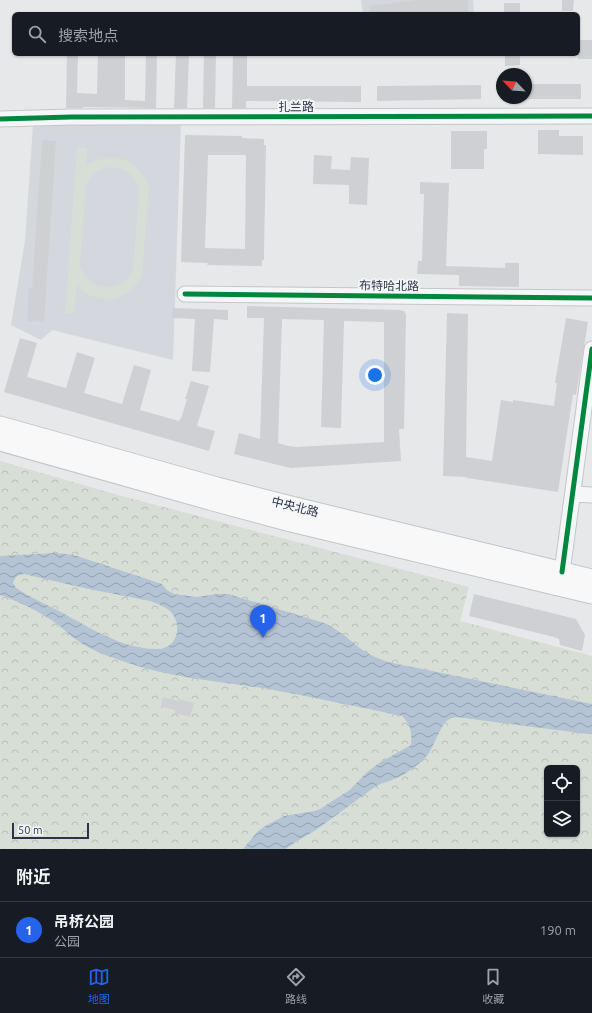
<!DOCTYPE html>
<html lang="zh">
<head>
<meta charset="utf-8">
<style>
  :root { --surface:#171b24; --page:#242831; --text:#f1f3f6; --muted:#9ea1a6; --line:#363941; --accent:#2563eb }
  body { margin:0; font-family:Ubuntu,"Noto Sans SC",sans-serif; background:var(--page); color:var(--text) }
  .controls { position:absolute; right:12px; bottom:12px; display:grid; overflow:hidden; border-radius:6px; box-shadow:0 1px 3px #0004 }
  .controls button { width:36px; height:36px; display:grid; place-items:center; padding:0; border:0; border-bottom:1px solid var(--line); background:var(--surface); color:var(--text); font:20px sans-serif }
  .compass { position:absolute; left:496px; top:68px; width:36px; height:36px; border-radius:50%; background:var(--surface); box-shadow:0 1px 3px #0004; rotate:295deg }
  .scale { position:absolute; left:12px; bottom:10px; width:77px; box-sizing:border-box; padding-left:4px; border:2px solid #2b3445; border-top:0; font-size:11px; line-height:14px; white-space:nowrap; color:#2b3445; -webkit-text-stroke:3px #f4f6f9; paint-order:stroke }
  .you { position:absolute; left:375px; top:375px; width:14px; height:14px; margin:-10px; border:3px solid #fff; border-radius:50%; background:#1a73e8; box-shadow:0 0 0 6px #1a73e833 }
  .badge { display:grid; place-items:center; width:26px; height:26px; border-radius:50%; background:var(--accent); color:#fff; font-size:13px; font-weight:700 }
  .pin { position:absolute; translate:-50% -33px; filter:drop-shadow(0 1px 2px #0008) }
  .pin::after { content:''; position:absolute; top:21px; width:14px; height:12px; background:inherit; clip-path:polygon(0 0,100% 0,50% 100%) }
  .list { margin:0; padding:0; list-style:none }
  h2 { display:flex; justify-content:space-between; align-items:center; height:52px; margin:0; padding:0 16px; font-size:17px }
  h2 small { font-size:13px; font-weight:400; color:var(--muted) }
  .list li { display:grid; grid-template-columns:26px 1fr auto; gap:12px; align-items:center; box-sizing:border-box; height:56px; padding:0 16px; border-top:1px solid var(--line) }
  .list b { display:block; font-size:15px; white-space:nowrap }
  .list p { margin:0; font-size:13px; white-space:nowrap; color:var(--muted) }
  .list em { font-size:13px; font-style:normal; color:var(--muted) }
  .icon { flex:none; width:22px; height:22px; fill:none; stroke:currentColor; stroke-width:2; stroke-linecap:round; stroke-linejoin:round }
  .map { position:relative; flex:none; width:592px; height:849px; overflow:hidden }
  .search { position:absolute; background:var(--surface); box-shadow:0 1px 3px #0004; left:12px; right:12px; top:12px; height:44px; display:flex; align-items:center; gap:10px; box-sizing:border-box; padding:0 14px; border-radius:6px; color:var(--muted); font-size:15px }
  .sheet { height:108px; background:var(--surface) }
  nav { display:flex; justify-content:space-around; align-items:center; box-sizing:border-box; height:56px; border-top:1px solid var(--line); background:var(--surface); font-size:11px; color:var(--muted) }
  nav a { display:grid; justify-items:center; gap:2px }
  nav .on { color:var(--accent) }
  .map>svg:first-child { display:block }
  .built { fill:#d4d7dd }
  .grass { fill:#d6ded6; fill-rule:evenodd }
  .forest { fill:url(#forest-crowns); fill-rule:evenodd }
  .water { fill:url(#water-waves); fill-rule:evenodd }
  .building { fill:#ced0d3; fill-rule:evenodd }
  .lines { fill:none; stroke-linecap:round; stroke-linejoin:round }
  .minor-casing { stroke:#c4c6c8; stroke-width:17 }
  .major-casing { stroke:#c2c5c8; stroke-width:21 }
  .minor { stroke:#f5f6f7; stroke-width:15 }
  .major { stroke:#f8f8f8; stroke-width:19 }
  .cycleway-casing { stroke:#f4f6f9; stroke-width:8 }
  .cycleway { stroke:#00873e; stroke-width:5 }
  .labels { text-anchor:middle; stroke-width:3.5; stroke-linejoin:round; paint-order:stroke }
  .street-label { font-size:12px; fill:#2b3445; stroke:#f4f6f9 }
</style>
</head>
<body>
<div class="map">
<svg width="592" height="849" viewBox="0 0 592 849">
  <defs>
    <pattern id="forest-crowns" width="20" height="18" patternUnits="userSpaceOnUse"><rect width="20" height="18" fill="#d6ded6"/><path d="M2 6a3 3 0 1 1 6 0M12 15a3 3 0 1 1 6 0" fill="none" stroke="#b8bfb9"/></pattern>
    <pattern id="water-waves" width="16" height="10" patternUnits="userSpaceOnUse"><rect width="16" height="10" fill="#b4c4d5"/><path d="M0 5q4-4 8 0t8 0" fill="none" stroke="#93a0af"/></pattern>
  </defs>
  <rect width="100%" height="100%" fill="#e6e8ea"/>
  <path class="built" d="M361,0H473L474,14H363Z
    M181,123L173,360L52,330L41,340L11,325L25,241L33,125Z"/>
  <path class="grass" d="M77,147L87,148L86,166C111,149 139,158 149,187L142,275C132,296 108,308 86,293C82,291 80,287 77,285L74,314L65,313ZM110,167C125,168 135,175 139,189L133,270C120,295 89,292 80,266L86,185C92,174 98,169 110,167Z"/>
  <path class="forest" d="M0,461L118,495L469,587L460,621L592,656V849H0ZM547,768H577V834H547Z"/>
  <path class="water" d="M56,553L66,554L77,556L162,584L167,590L174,594L197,597L217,594H228L321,622C338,628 350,641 364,651C372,656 380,659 388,662L592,704V734H588L456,717C450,718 447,720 443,725C438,734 434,744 429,753C423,762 404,776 394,779C388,782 382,783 376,786L316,830L294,843L286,849H243L257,832L265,826L284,816L315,811L320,809L351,789L366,773L379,763L411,745C412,733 411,725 402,716C358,707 313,697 268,689C219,681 169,678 122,661C107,656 91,650 78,641C70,636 64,629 57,624C39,611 20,602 0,595V556ZM24,574L84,588L150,601C156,603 163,606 169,610C183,623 179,648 158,649C123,650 89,627 59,611C45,604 30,597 16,588L13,583C15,577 17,575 24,574Z"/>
  <path class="building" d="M417,0H468V14H370L369,6Z
    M562,0H574L573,11H562Z
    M504,3H520V14H504Z
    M578,40H592V59H578Z
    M67,54H78L77,93L97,94L98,54H125V100L145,101L146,54H157L156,108L83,107V108H66Z
    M176,54H189L187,108H174Z
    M204,54H216L215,108H203Z
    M233,54H247V86H361V102L246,101V108H232Z
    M505,54H520V65L505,66Z
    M526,84H581V99H526Z
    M481,85V99L377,101V86Z
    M538,130H559V136H583V155L538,154Z
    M451,131H487V149H484V169H451Z
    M185,135L242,136V138L264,139V145H266L264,252V260H262V266L207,265L208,263L181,262ZM208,155H246L245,249L205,248Z
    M42,140L56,141L44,322L27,321L29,288L32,289Z
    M314,155L332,156L331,169L350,170L351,157L369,158L367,205L349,204V185L313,184Z
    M420,182L449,183L446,266L505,268V263H519V287L459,286V275L417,274L418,261H422L424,194H420Z
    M247,306L400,310L404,311L406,315L404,429H399L401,461L291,468L282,466L234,454L239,433L260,439L264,318H247ZM282,319L324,320L321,427L341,428L344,321L384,322V442L297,447L288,446L278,443Z
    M173,308L228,310V320L214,319L210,372L192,371L195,319L172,318Z
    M447,313L468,314L466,457L492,461L501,400L513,402V400L554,406L557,383H555L566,318L588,322L576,395L573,394L558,492L467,478V477L443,476Z
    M20,338L37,343L27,377L66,388L77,352L95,358L84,393L122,404L134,365L151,370L140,410L179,421L180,418L181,419L187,399H185L191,381L209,386L197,426L215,431L209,451L4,392Z
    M474,594L576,619L585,635L582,651L560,645L559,639L554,637L469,616Z
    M163,697L178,701V699L194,703L190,717L175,713V710L161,706Z"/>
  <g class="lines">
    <defs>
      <path id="minor" d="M0,119L71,117L592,116
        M185,294L592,298
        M573,494L592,495
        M562,572L592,349"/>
      <path id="major" d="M0,426L217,487L295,507L592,579
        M0,441L213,501L291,522L592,594"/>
    </defs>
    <use href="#minor" class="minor-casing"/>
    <use href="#major" class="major-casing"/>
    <use href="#minor" class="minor"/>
    <use href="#major" class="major"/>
    <defs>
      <path id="cycleway" d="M0,119L71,117L592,116
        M185,294L592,298
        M562,572L592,349"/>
    </defs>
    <use href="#cycleway" class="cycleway-casing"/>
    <use href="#cycleway" class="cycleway"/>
  </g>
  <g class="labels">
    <g class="street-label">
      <text x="296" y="111">扎兰路</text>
      <text transform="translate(389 286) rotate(1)" y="4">布特哈北路</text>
      <text transform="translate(295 507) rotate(14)" y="4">中央北路</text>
    </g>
  </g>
</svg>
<div class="controls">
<button><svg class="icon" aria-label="locate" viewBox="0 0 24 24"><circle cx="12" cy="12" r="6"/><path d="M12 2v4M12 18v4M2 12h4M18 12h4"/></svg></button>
<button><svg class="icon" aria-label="layers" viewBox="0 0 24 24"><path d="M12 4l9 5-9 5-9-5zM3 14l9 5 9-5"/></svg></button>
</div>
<svg class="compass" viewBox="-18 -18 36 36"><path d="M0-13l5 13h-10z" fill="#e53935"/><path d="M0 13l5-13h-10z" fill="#9ea1a6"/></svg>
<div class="scale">50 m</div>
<div class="you"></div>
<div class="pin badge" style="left:263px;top:638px">1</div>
<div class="search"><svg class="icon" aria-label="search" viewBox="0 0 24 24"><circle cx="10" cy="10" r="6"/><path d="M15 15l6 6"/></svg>搜索地点</div>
</div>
<section class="sheet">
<h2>附近<small></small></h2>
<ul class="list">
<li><span class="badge">1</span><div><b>吊桥公园</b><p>公园</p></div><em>190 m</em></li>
</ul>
</section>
<nav>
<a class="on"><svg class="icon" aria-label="map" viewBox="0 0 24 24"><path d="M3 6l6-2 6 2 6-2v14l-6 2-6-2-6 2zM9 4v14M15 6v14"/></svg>地图</a>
<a><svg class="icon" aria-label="directions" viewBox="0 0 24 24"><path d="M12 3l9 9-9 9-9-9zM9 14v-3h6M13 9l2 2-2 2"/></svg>路线</a>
<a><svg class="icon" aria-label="saved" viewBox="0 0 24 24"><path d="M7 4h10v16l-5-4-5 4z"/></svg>收藏</a>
</nav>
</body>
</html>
